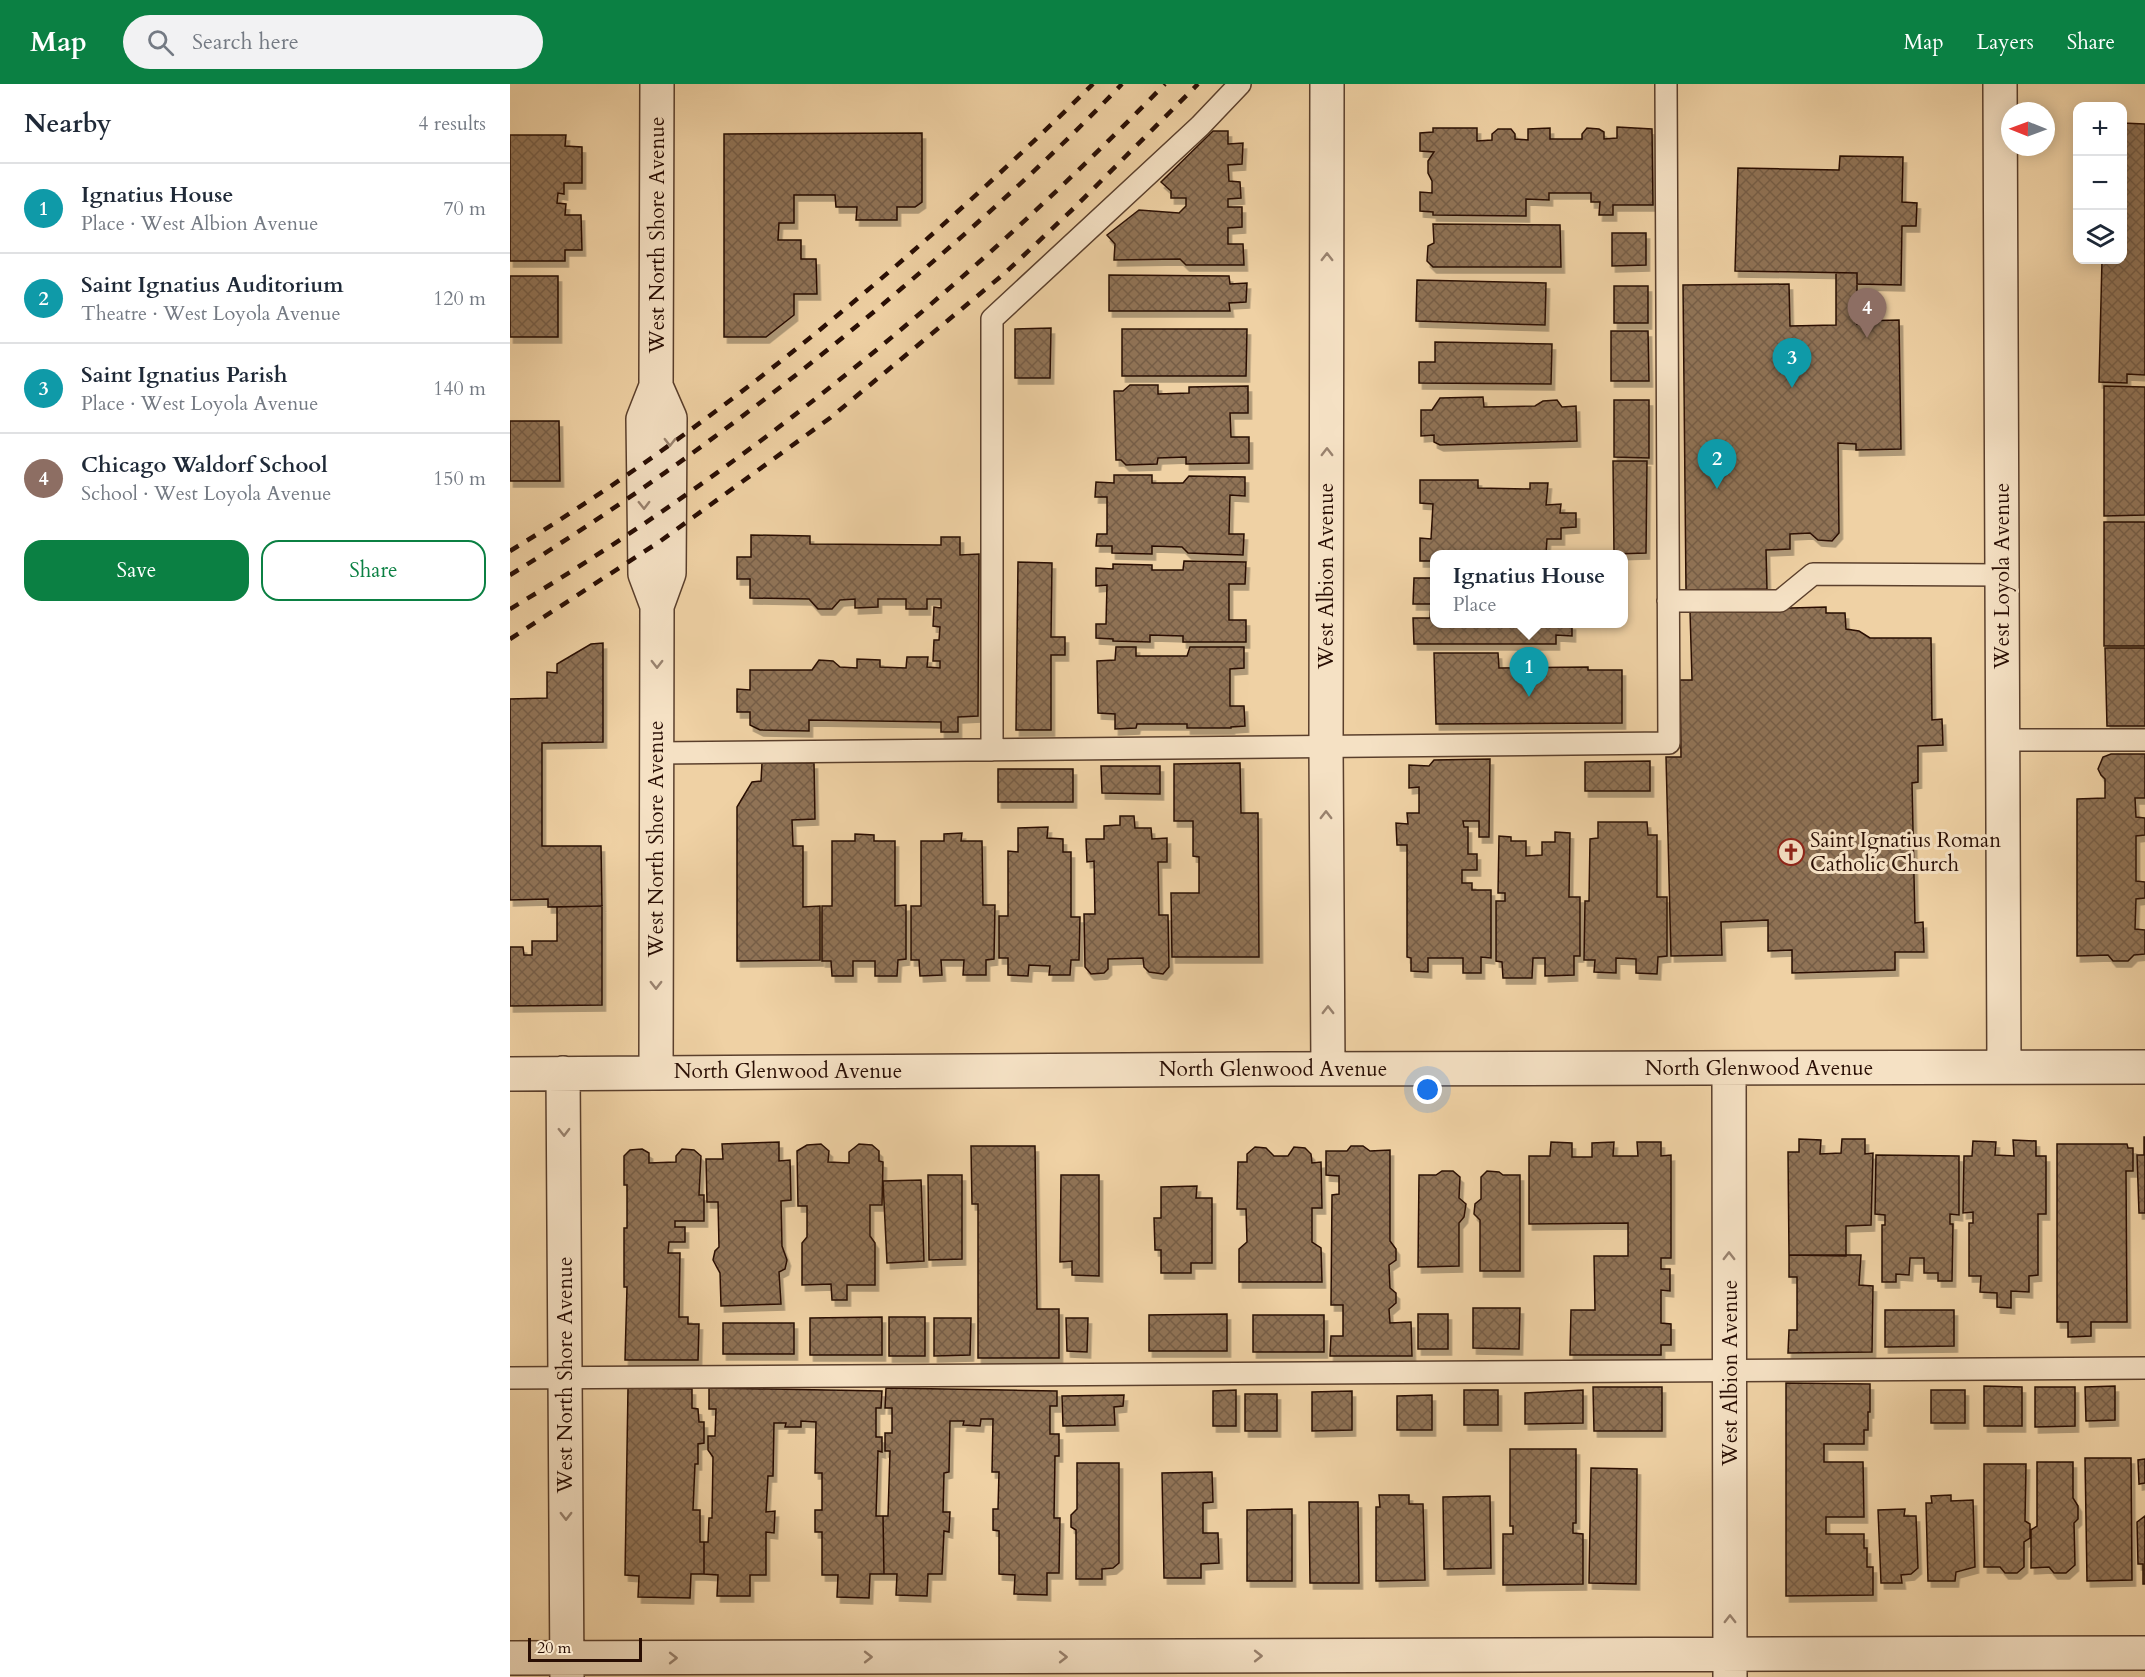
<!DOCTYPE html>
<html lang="en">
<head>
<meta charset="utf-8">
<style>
  :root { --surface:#fff; --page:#f2f2f3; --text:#1f2937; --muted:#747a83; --line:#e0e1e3; --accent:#0b8043 }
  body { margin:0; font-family:Cardo,serif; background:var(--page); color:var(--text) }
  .controls { position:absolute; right:18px; top:18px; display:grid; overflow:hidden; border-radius:12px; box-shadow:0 3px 15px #0003 }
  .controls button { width:54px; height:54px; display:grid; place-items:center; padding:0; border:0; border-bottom:2px solid var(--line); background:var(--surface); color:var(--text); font:30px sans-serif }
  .compass { position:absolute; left:1491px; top:18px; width:54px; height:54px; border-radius:50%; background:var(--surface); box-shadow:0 3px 15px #0003; rotate:271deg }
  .scale { position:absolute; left:18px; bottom:15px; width:114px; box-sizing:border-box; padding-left:6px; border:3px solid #290e04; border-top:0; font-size:16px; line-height:21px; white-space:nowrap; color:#290e04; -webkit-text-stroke:4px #f5e1c4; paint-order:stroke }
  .you { position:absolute; left:918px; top:1006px; width:21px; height:21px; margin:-15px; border:4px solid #fff; border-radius:50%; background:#1a73e8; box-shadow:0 0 0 9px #1a73e833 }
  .badge { display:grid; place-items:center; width:39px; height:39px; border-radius:50%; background:var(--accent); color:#fff; font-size:20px; font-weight:700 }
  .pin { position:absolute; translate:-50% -50px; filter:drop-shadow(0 2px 3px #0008) }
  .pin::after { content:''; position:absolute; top:32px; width:21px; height:18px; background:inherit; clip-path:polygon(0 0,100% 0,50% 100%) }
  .popup { position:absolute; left:920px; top:466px; width:198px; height:78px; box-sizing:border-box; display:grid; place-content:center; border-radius:12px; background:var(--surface); filter:drop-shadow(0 2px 4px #0005); font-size:20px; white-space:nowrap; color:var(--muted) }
  .popup b { font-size:22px; color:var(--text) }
  .popup::after { content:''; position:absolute; left:50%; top:100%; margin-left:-12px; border:12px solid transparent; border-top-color:var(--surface) }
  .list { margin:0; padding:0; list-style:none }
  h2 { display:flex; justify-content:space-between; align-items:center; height:78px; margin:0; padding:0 24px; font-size:26px }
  h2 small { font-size:20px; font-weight:400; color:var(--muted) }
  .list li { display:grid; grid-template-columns:39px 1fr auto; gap:18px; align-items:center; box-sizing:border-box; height:90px; padding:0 24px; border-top:2px solid var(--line) }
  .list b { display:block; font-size:22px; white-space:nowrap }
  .list p { margin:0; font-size:20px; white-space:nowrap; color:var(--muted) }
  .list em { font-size:20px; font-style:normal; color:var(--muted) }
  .actions { display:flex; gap:12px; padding:18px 24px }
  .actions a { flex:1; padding:14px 0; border:2px solid var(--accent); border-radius:18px; text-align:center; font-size:21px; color:var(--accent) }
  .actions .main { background:var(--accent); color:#fff }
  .icon { flex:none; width:33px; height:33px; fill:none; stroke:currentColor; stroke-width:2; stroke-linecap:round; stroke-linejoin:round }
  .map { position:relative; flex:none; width:1635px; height:1593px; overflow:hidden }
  header { display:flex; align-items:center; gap:36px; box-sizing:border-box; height:84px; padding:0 30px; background:var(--accent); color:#fff }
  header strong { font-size:28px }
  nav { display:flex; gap:33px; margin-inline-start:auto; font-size:21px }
  .search { width:420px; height:54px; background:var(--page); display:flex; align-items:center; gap:15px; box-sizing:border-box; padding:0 21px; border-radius:33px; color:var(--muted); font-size:22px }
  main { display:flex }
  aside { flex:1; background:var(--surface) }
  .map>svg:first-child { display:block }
  .building { fill:url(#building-cross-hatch); stroke:#290e04; stroke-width:1.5; filter:url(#shadow) }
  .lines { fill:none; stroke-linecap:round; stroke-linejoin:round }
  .service-casing { stroke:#5a3f2c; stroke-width:24 }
  .minor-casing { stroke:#5a3f2c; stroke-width:36 }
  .service { stroke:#f5e1c4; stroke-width:21 }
  .minor { stroke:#f5e1c4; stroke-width:33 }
  .rail { stroke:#290e04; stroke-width:4.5; stroke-dasharray:10 10; stroke-linecap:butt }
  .oneway { stroke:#99826e }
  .labels { text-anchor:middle; stroke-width:6; stroke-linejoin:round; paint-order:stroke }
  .street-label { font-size:21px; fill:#290e04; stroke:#f5e1c4 }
  .poi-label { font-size:21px; fill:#290e04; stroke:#f5e1c4; text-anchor:start }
</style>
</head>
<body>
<header>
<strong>Map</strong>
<div class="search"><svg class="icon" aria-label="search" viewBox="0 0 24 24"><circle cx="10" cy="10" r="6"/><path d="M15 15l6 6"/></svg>Search here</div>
<nav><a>Map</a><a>Layers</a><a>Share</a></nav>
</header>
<main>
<aside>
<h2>Nearby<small>4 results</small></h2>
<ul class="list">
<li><span class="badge" style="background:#0f9aa8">1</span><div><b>Ignatius House</b><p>Place · West Albion Avenue</p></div><em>70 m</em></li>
<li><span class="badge" style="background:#0f9aa8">2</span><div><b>Saint Ignatius Auditorium</b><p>Theatre · West Loyola Avenue</p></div><em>120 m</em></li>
<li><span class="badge" style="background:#0f9aa8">3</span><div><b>Saint Ignatius Parish</b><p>Place · West Loyola Avenue</p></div><em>140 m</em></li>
<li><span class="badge" style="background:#8d6e63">4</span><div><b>Chicago Waldorf School</b><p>School · West Loyola Avenue</p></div><em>150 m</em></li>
</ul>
<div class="actions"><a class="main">Save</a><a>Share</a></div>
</aside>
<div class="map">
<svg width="1635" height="1593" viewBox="0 0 1635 1593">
  <defs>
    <pattern id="building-cross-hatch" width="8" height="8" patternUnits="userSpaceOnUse" patternTransform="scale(1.5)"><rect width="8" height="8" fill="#907357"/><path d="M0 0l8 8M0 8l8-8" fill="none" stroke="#765d46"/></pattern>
    <filter id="shadow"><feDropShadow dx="3.5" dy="6" stdDeviation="0" flood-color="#0004"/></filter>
  </defs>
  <rect width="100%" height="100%" fill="#efd1a4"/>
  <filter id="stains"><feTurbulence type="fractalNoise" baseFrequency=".00333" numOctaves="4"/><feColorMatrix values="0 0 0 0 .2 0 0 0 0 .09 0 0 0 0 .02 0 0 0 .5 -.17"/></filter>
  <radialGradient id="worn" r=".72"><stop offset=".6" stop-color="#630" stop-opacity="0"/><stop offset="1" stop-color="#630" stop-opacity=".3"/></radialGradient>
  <path class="building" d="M1612,39L1635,40V291L1617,290V299L1589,298L1592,176H1612Z
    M1107,43L1142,45L1143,121H1103V131H1089L1090,118H1081V109H1039V116L1016,115V132L923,131V128L910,127V108L922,109V97L918,89V77L924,68L910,67V49L923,48V44H967V57L982,56V50L988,45H1001L1005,50V55L1018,56V45L1040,44V55H1072V50L1077,44L1089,45L1094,48V55L1107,54Z
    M703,47H718V60L733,59L732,80L718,81L719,97L730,98L731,114L718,115V123H732V143L718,144V160H733L734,181H676L670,175L604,176L605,160L597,151L629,126L669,129L676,122V114H661V107L651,98Z
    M412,49V118L405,123H387V136H346L347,123H326L325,111H284V139H269L268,156H291V175H306L307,210H284V231L256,253H214V50Z
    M0,51H56L55,62L72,63V99H54V110L48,109L47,119L56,120L55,131H71L72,166H55V177H0Z
    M1330,72L1393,73L1392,118L1407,119L1406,142H1392L1391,201L1347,200V189L1225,187L1228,84L1329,86Z
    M923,140L1050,141L1051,183H923L917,177L918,162L924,159Z
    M1102,149H1136V181L1102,182Z
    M1326,189H1347V241L1348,237L1389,236L1391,365L1346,366V360L1328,359L1329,449L1322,457L1308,456L1300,449L1280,450V465L1256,466L1257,505L1176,506L1173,201L1279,200L1280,242L1326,241Z
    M599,191L719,192L720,200L737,199L736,218L719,219L720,227H599Z
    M0,192H48V253H0Z
    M907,196L1036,199L1035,241L906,237Z
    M1104,202H1138V239H1104Z
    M541,244L540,294H505V245Z
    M612,245H737L736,292H612Z
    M1101,247H1138L1139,297H1101Z
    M925,258L1042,260L1041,300L909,299V278H925Z
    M620,301H648V310L679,309V303L738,302V329H720L721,353H739V379L676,380V373L648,374L647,380L616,381L611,376H606L604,307H613Z
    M1594,302L1635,303V431L1594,432Z
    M973,313L974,323L1025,322L1033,317L1047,316L1052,323L1066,322L1067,357L930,361L924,358V351L911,352V326H922L930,314Z
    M1104,316H1139V374L1104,373Z
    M0,337H49L50,397H0Z
    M1103,377H1137L1136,469L1104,470Z
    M604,391H642V399H673L679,392L735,393V412L720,411L719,450H734L733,471L678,469L672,463L642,462V470L602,469V462H586L587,450H597V413H585L586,398L604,399Z
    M910,396H968V404L1020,405V399H1038L1036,421L1051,420L1050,429H1066V443L1051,444V455H1037L1036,470H924V477H910V454L921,455L923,420L910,419Z
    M1594,438H1635V562H1594Z
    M241,451L300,452V460L431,461V453H450V471L469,470L468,632L448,633V648H431V638L299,636V647L250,646L240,641V628H227V605L240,606V586H302L309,576L323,577L330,583L347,584V575L370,576V583L396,584L397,573H418L417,583L430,584V577H423L424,556H429L430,543L423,542L424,523L431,524V515H417V525H396V515H368V523L345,524V515L330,516L322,525H308L299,515L240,514V495H227V473H241Z
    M674,477L736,478L735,500H719V536H736V558H673V552L640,551V558L603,557V555L586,554V540H596L597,501L586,502V484L603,485V480L642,481V486H673Z
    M508,478L542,479L541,553H555V571H541V646H506Z
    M924,482V540H1062V552L1046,551V560H904L903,534H920L921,520H903L904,494H924Z
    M1316,523V529H1335L1336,545L1349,547L1360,554H1421L1422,636L1432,635L1433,661L1408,662V698L1402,699L1405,839L1413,838L1414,868H1385V886L1282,889V866L1258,867V836L1211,838L1212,871L1161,872L1156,673H1171L1170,596H1182L1180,527Z
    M93,559V658L32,659V762H91L92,822L38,823V815L0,816V615L37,614V588L47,589V580L81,560Z
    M606,563H626V572H677L680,563H734V584L720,585V622H734L735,642L721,643V644H677V640H627L626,644L605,645V630L588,629L587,577L605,576Z
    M1595,564H1635V642H1597Z
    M924,569H988L989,584L1078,583V586H1112V639L926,640Z
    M1601,670H1635V714H1625L1626,733L1635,734V751L1626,752V797L1635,798V814L1626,815L1625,845L1635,846V870L1624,871L1618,877H1603L1598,871L1567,872V715L1595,714V695L1591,691L1588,685L1593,673Z
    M980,675L979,753H969V737H953L954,743H958V770H967V786H952V799H962V806H981V874L971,873V889H953V874H918V888L901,887V874L897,873V761H887L886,739L898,740L897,729H909V703L899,704V681L919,682L924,676Z
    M1140,677V707H1075V678Z
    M252,679H304L305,735L282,736L283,762H293V823L310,822V876L227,877V723L242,698L251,697Z
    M730,679L731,729H748L749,873H662L661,809H689V773L683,772V737H664V680Z
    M591,682H650V710L592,709Z
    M488,685H563V718H488Z
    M610,732H624L625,744H641L642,755L657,754V778H648L649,831H658L659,883L653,890L639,888L634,883L633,874L598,875V885L594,889L581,890L575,883L574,830H585L584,777L577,778L576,755H594V742L610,741Z
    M1088,738H1137L1138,751H1147V813H1157V872L1148,873L1147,890L1126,889V875L1106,874V889L1084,888L1085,876H1074L1075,817H1079L1080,755L1088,754Z
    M538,743L537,754L553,755V768H561V833H570L569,876H561L560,891H539L540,882L519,881L518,892L498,891V874H489V832H498V767L508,768V744Z
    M1045,748L1060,749L1059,813H1070V872H1064V891L1035,892V874H1023L1022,894H993L992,878L986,877V817H995V809H988L989,752L1001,753V757H1016V772L1032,771V758H1045Z
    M452,749L451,757H472L473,821H485L484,875L476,876V891H453L454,876H431L432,891L410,892L409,876H401V822H411V757H434V750Z
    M345,750L364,751V757H385V822L396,821V875L388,876L387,892H365V877H343V892H322L321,877H312V822H322V757H345Z
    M92,822V921L0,922V863H13L14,871H22V857H47V823Z
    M1634,1053H1635V1129H1629L1627,1071H1634Z
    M1289,1055L1311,1056L1310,1070L1331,1069L1332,1055H1355V1070L1363,1069L1361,1141L1336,1142V1172L1279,1171L1278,1068H1289Z
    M1503,1056L1526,1057V1072H1536V1130H1528V1191L1519,1192V1208L1501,1207V1224L1487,1223V1209L1470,1208L1471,1192H1459V1139H1463V1128L1453,1129L1454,1072H1462L1463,1057L1486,1058L1485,1071L1504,1072Z
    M269,1058V1077L280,1076L281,1116L271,1117L272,1162L277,1176L275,1185L269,1188L271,1220L211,1222L210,1189L203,1176L205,1167L209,1163L208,1118H197L196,1075H213L212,1060Z
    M1041,1058L1062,1059V1073H1082V1059L1104,1058L1103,1072H1128L1127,1058H1151V1072L1161,1071V1174H1151V1185H1160V1207L1151,1206V1239L1161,1240V1261H1151V1271H1060L1061,1226H1085L1084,1172H1118V1139L1019,1140V1072H1040Z
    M311,1060L319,1067L318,1078L339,1079V1068L349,1060L362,1061L369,1067V1077L373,1078L372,1121H360V1152L365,1159V1201H337V1216H322L321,1200L292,1201V1159L297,1153V1122H288L287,1067L297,1061Z
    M1547,1060H1617L1618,1064H1623V1087H1616L1617,1238H1581V1252L1558,1253V1238H1547Z
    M461,1062H525L527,1225H549V1274H468V1120H462Z
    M841,1062H853L860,1067L880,1066V1157L886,1165V1176L879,1181L880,1204L886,1209V1219L879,1225L880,1239L901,1238L902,1272H820L821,1252H833V1221H821L822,1111L829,1110V1092L816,1091V1067H837Z
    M745,1063L756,1064L764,1072H778L784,1063L795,1064L801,1070L802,1079L811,1078L812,1124H802V1158L811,1164L812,1198H729V1165L737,1158L736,1125H727L728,1078H737V1070Z
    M132,1065L139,1069V1079L166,1078V1072L172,1065L184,1066L191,1072L189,1111H194V1137H165V1143H175V1158H159L158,1169H170L169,1233H178V1240H189L188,1276H115L117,1203H114V1144H117V1101H114V1072L120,1066Z
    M1366,1071L1449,1072V1131L1440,1130V1140H1443L1442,1197H1428V1189H1414V1174H1400L1399,1191L1386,1190V1198H1372V1141H1375V1131L1365,1130Z
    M932,1087H943L950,1093L949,1114L956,1120L954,1133L949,1139V1182L908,1183L909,1091H926Z
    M977,1087L989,1088L993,1091H1010V1187H970V1136L964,1130L965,1120L971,1115V1093Z
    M418,1091H452V1175L419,1176Z
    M551,1091H589V1192L562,1191V1177L550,1178Z
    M411,1096L414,1177L377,1179L373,1097Z
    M687,1102L686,1114H702V1179H681V1189H651V1166H645L644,1134H651V1103Z
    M1279,1171H1351L1349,1201L1363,1202L1362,1268L1278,1269L1279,1246H1287V1193H1279Z
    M963,1224H1010L1009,1265L963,1264Z
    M1375,1226H1444V1262L1375,1263Z
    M717,1230V1267H639V1231Z
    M908,1230H938V1265H908Z
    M743,1231H814V1268H743Z
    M372,1233V1271H300V1234Z
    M379,1233H415V1272H379Z
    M424,1234H461L460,1271L424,1272Z
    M556,1234H578L577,1268L557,1267Z
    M213,1239H284V1270H213Z
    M1276,1299L1360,1300V1328H1358V1346H1354V1360H1314V1378H1353L1354,1433H1316V1450H1354V1464H1357V1483H1363V1511L1276,1512Z
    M1474,1302L1512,1303V1342H1474Z
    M1605,1302V1336L1576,1337L1575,1303Z
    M1083,1303H1152V1347H1084Z
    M1525,1303H1565V1342L1525,1343Z
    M118,1304L182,1305V1324L188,1325L189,1338H194V1359L188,1360V1380H185L183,1426H190V1458H194V1490H181L180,1514L128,1513L129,1492L115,1491Z
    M199,1304L372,1307L371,1324H366V1353H372V1368L368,1367L366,1432H373L374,1490H360L359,1514L327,1513L328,1491H312V1448H305V1426H312V1389H305L306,1338L291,1337V1343H275L276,1339H264L263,1392H258L256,1428L265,1427L264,1449L256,1448V1491H240V1512H207L208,1491L194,1490V1458H198L199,1434H202L203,1373L198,1366V1352H205L206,1325H199Z
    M376,1304L547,1307V1322H540V1350H549V1372H545L544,1434H550L549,1489H537V1511L504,1510L505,1491L489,1490V1447L483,1446V1425H488L489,1388H482L483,1335H471L470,1342L453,1341L454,1337H440L439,1388L434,1389L433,1428H440L439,1448L434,1447L432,1490H418L417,1512L386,1511L387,1490H374L373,1432H378L380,1367H375V1349H382V1324H375Z
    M726,1306V1342H703V1307Z
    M954,1306H988V1341H954Z
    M1073,1306V1339L1015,1340V1309Z
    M1421,1306H1455V1339H1421Z
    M842,1307V1346L802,1347V1308Z
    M735,1310H767V1347H735Z
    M614,1311L613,1322L604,1323L605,1341L553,1342L552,1312Z
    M922,1311V1346H887V1312Z
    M1000,1365H1066V1439H1063V1449L1073,1450V1500L993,1501V1450H1003V1442H1000Z
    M1575,1374H1621L1622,1496L1577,1497Z
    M1635,1375V1399L1629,1400L1628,1376Z
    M1527,1378H1563V1414L1568,1422V1435L1564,1439L1565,1481L1556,1489H1544L1539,1483L1521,1484V1446L1527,1442Z
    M567,1379H609V1479L603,1484L592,1485V1495H566V1446L561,1443V1431L567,1425Z
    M1474,1380H1516L1515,1437L1520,1440V1454L1514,1458V1483L1507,1489H1495L1490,1483H1474Z
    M1081,1384L1127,1385L1126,1500L1079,1499Z
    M702,1388L703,1418L693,1419V1449H708L709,1479L691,1480V1494H654L652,1389Z
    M869,1411H899V1420H913L915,1496L866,1497V1423H870Z
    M1441,1411V1417L1463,1416L1465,1483L1446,1488L1445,1497H1418L1416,1419H1422L1421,1412Z
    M980,1412L981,1484L934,1485L933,1413Z
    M799,1418H848L849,1499H800Z
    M782,1425V1497H737V1426Z
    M1395,1425L1394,1432H1406L1408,1484L1401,1490L1391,1491L1392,1499H1371L1368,1426Z
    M1635,1432V1500H1633V1480H1628L1627,1438Z"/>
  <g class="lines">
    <defs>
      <path id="service" d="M1158,517H1270L1303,490L1492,491
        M1493,656H1635
        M482,666V235L690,42L730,0
        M147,669L1159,659L1156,0
        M0,1294L1635,1284"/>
      <path id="minor" d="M817,0L816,663L818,985
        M1490,0L1494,983
        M146,302L160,334L159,489L147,522
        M1219,984L1220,1593
        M146,988L147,522L135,490L133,335L146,302L147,0
        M53,989L57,1593
        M0,990L767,985L1635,983
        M0,1574L1635,1569"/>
    </defs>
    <use href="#service" class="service-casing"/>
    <use href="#minor" class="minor-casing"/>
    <use href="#service" class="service"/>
    <use href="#minor" class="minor"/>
    <path class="rail" d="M0,467C210,339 408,172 583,0
      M0,491C138,406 269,309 392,204C469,139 543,72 612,0
      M0,525C241,381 459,201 655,0
      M0,555L149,458L320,334L495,189L564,124L688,0"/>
  </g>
  <defs><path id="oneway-chevron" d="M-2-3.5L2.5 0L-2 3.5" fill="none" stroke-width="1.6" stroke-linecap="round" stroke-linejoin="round" transform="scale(1.5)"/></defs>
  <g class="oneway">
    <use href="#oneway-chevron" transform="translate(817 173) rotate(-90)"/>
    <use href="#oneway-chevron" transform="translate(160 358) rotate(90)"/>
    <use href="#oneway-chevron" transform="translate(817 368) rotate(-90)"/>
    <use href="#oneway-chevron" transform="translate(134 421) rotate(89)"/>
    <use href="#oneway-chevron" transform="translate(147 580) rotate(90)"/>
    <use href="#oneway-chevron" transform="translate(816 731) rotate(-90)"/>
    <use href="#oneway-chevron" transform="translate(146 901) rotate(90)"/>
    <use href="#oneway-chevron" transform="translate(818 926) rotate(-90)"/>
    <use href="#oneway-chevron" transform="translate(54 1048) rotate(89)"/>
    <use href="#oneway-chevron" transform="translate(1219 1172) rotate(-90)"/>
    <use href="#oneway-chevron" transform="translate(56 1432) rotate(90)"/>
    <use href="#oneway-chevron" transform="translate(1220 1535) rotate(-90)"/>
    <use href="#oneway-chevron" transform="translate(748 1572)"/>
    <use href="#oneway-chevron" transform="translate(358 1573)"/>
    <use href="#oneway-chevron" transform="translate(553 1573)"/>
    <use href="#oneway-chevron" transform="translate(163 1574)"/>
  </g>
  <defs>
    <symbol id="church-ring" viewBox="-11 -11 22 22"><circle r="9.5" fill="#f5e1c4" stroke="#8f2418" stroke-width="1.5"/><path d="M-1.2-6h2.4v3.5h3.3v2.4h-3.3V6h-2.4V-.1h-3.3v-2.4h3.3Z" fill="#8f2418"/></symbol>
  </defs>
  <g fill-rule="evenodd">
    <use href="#church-ring" x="1266" y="753" width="30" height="30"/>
  </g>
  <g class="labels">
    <g class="street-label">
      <text transform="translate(147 151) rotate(-90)" y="7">West North Shore Avenue</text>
      <text transform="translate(816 492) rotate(-90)" y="7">West Albion Avenue</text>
      <text transform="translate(1492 492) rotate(-90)" y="7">West Loyola Avenue</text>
      <text transform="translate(146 755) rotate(-90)" y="7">West North Shore Avenue</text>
      <text x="1249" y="991">North Glenwood Avenue</text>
      <text x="763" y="992">North Glenwood Avenue</text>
      <text x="278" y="994">North Glenwood Avenue</text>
      <text transform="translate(1220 1289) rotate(-90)" y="7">West Albion Avenue</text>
      <text transform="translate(55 1291) rotate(-90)" y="7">West North Shore Avenue</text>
    </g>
    <g class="poi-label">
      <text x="1300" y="763">Saint Ignatius Roman<tspan x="1300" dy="24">Catholic Church</tspan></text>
    </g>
  </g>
  <rect width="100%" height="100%" filter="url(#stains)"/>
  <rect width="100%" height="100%" fill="url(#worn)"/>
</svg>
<div class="controls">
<button>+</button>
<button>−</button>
<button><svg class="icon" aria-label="layers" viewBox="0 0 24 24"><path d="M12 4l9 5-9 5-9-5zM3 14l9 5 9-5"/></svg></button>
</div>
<svg class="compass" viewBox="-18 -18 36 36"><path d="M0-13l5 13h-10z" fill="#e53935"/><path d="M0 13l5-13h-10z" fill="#747a83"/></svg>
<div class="scale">20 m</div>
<div class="you"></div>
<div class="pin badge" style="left:1019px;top:613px;background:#0f9aa8">1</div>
<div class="popup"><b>Ignatius House</b>Place</div>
<div class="pin badge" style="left:1207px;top:405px;background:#0f9aa8">2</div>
<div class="pin badge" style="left:1282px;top:304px;background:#0f9aa8">3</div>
<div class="pin badge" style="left:1357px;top:254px;background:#8d6e63">4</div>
</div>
</main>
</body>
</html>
